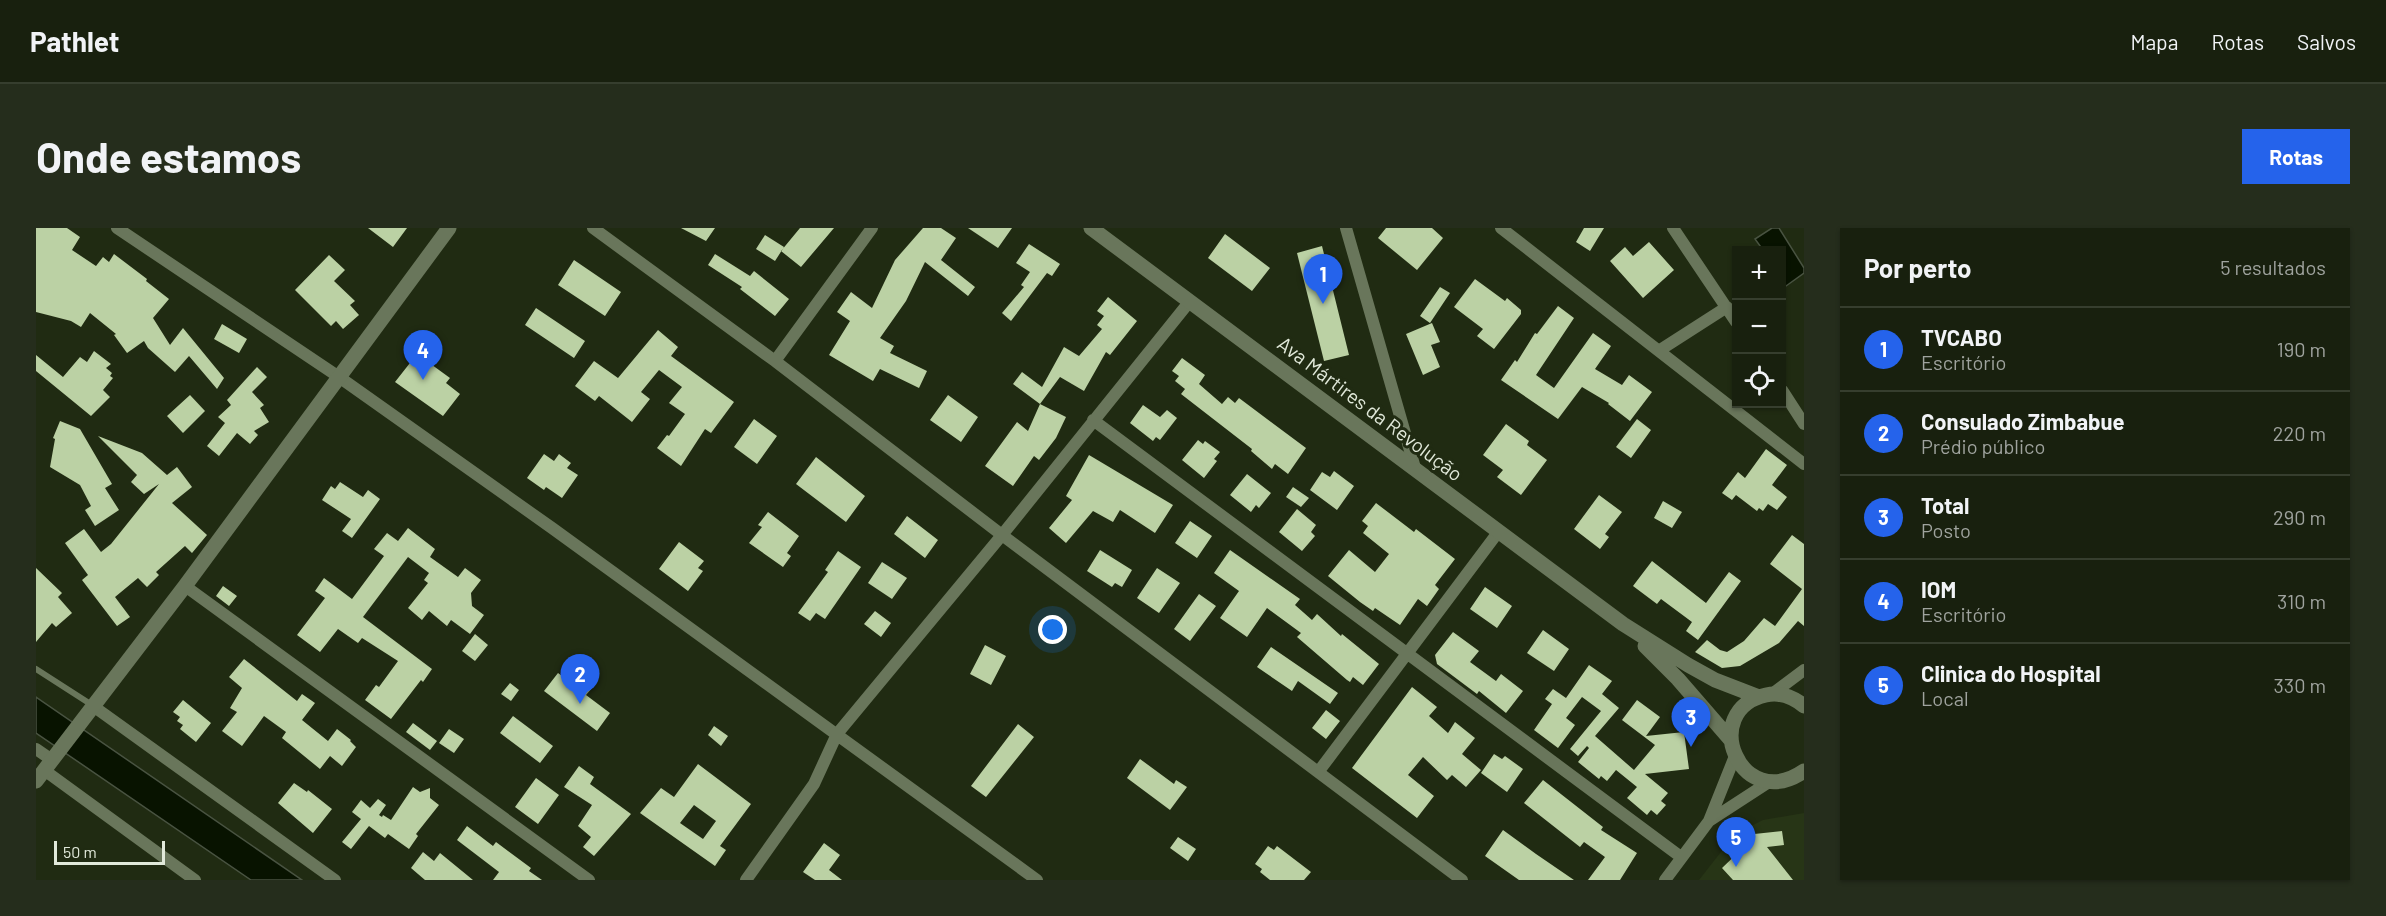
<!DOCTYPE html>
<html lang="pt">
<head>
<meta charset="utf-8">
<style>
  :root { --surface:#18200e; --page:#252d1c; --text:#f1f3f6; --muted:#9fa39e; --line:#363e2e; --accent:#2563eb }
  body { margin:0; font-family:Barlow,sans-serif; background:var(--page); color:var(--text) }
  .controls { position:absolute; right:18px; top:18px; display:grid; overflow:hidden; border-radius:0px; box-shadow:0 2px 4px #0004 }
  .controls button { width:54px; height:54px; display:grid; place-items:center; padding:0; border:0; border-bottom:2px solid var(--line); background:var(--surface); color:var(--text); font:30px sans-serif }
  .scale { position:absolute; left:18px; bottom:15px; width:111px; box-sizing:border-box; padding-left:6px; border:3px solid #e1e9da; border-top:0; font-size:16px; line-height:21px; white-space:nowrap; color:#e1e9da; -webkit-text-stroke:4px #202b12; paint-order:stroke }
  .you { position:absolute; left:1017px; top:402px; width:21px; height:21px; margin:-15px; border:4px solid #fff; border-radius:50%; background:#1a73e8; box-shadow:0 0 0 9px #1a73e833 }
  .badge { display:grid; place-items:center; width:39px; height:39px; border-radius:50%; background:var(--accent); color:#fff; font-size:20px; font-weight:700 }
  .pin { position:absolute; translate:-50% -50px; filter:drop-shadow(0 2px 3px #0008) }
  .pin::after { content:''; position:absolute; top:32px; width:21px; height:18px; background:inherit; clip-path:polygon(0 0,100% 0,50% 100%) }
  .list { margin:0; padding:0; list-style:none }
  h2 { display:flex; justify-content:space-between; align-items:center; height:78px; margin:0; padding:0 24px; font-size:26px }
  h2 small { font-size:20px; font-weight:400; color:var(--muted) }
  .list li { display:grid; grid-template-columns:39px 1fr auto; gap:18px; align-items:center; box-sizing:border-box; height:84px; padding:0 24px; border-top:2px solid var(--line) }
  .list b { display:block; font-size:22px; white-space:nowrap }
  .list p { margin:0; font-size:20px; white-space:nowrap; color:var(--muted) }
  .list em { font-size:20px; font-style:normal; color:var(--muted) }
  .icon { flex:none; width:33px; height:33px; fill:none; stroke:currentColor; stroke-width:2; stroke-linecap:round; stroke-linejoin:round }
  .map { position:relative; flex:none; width:1768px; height:652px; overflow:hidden; border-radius:0px }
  header { display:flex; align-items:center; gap:36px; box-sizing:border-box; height:84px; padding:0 30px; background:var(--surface); border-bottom:2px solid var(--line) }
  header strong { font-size:28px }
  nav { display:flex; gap:33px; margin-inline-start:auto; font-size:21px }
  .intro { display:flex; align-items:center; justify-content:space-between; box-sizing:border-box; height:144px; padding:0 36px }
  h1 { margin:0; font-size:42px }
  .button { padding:15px 27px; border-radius:0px; background:var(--accent); color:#fff; font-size:21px; font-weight:700 }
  main { display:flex; gap:36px; padding:0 36px }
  aside { flex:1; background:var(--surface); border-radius:0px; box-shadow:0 2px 4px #0004 }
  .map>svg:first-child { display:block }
  .built { fill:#273516 }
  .water { fill:#081300; stroke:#495341; stroke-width:1.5 }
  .building { fill:#bbd1a4; fill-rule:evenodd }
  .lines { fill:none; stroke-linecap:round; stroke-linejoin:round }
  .lane { stroke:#69765b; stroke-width:6 }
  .street { stroke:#69765b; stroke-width:12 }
  .secondary { stroke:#69765b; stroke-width:15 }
  .labels { text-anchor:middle; stroke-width:6; stroke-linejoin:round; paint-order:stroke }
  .street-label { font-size:20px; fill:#e1e9da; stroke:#202b12 }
</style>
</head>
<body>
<header>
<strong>Pathlet</strong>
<nav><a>Mapa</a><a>Rotas</a><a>Salvos</a></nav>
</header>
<div class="intro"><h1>Onde estamos</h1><a class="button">Rotas</a></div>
<main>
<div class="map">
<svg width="1768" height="652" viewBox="0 0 1768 652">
  <rect width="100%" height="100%" fill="#202b12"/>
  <path class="built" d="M1768,585V652H1663L1699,606L1727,592Z"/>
  <path class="water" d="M1736,0H1743L1768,40V45L1750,58L1746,51V22H1727L1719,11Z
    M0,469L266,652H215L0,505Z"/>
  <path class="building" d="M0,0H31L44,9L36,22L60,38L67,29L73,34L78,26L111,51L110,53L133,71L117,90L134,117L147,100L188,150L181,161L153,128L139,144L112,120L108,113L91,125L78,107L80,106L54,85L45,99L35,93L0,84Z
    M332,0H371L357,19Z
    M645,0H679L670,13Z
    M764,0H798L765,39L745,23Z
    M887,0H905L920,10L905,32L939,59L932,68L889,34L870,73L844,110L858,118L854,125L891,143L883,160L844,141L837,153L793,127L814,93L801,84L815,64L836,80L859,32Z
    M932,0H976L962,20Z
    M1350,0H1396L1407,10L1381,42L1342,10Z
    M1548,0H1568L1554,23L1540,14Z
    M1189,6L1234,40L1216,63L1172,30Z
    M729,7L748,19L739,33L720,21Z
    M1613,14L1638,42L1607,70L1574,33L1589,19L1597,28Z
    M993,16L1024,36L1016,48L1011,45L975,93L966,85L988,59L985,57L994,44L980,35Z
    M1286,18L1313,127L1288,133L1261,25Z
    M679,26L714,48L718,43L753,71L739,88L704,61L706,59L672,37Z
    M293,27L309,42L298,53L319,73L314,77L323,87L307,101L300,93L295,98L259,62Z
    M538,32L585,64L569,88L522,57Z
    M1439,51L1469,73L1471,70L1485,82V86L1458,121L1441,108L1447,101L1418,79Z
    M1404,59L1414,65L1394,95L1384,88Z
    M1072,69L1101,93L1074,127L1070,124L1048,163L1024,149L1004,176L977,156L986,144L1006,159L1028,119L1043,128L1066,101L1061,97L1068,88L1061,83Z
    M1522,78L1538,90L1500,147L1518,160L1557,105L1575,118L1559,141L1586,157L1593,147L1616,164L1594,193L1572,176L1573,175L1546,159L1522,191L1465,152L1479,132L1481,134L1499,105L1501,106Z
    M500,80L549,113L538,130L489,97Z
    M1396,95L1404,114L1395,117L1404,139L1387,147L1370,106Z
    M186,96L211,111L203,125L178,111Z
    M622,102L642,119L635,128L698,174L675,205L669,201L645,238L621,220L631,207L633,208L649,186L633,175L646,159L623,142L605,164L614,171L596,194L563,168L559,173L539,158L558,133L582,150Z
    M58,123L75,136L70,140L76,145L74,148L77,150L67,162L74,169L55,188L0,143V127L27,149L44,129L51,134Z
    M381,126L414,150L410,155L424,166L407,188L359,154Z
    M1146,130L1169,147L1163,156L1186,176L1192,169L1199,175L1203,170L1270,220L1252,246L1239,236L1236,241L1215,223L1216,221L1145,166L1149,161L1139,153L1143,148L1136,143Z
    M221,139L231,149L216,164L228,177L224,180L233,194L218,203L222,207L214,216L201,205L183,228L171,218L189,195L182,189L195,177L191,172Z
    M154,167L169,183L147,205L131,188Z
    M912,167L942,189L925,214L894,192Z
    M1004,176L1030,189L1020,210L1003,232L998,228L977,258L949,238L981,194L992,203Z
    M1107,177L1124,189L1131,182L1141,190L1124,212L1120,209L1117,213L1094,195Z
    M718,191L741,208L721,236L698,219Z
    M1601,191L1615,202L1595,230L1580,219Z
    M24,193L44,201L76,256L69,260L83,282L59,298L49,282L55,278L44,257L14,239L19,211L17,210Z
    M1470,196L1493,213L1491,217L1511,232L1485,267L1461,249L1467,242L1447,227Z
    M62,208L106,225L131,247L141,239L156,259L136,275L171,307L156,325L149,318L120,344L123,347L111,359L102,350L79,369L94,389L81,398L46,352L52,347L29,315L48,301L65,324L75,316L123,256L108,266L95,254L101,247Z
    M1162,212L1167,216L1169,213L1184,224L1178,231L1181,233L1168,250L1146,232Z
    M1730,221L1751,237L1736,257L1751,269L1741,282L1732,276L1727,283L1723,280L1721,283L1700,267L1696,272L1686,265L1702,244L1709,250Z
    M508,226L518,233L523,226L535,235L531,240L542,247L526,270L510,259L508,262L491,250Z
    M1053,227L1137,277L1119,305L1084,282L1077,294L1057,283L1030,315L1013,300L1036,272L1030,268Z
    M780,229L829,268L810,294L760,256Z
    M1298,243L1318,258L1301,282L1274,262L1286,244L1294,249Z
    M1211,246L1235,265L1223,280L1220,277L1215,284L1194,267Z
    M304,254L327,269L332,262L344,271L316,310L306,303L315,291L286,272L295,258L299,261Z
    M1257,259L1273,270L1265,279L1250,269Z
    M1563,267L1586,284L1569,306L1573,309L1564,321L1538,301Z
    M1627,273L1646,284L1636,300L1618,290Z
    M1340,275L1378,304L1380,301L1419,331L1399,357L1403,361L1391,378L1382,371L1364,397L1339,380L1337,383L1324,374L1292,348L1313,322L1339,344L1353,326L1327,305L1332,298L1326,293Z
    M1261,281L1280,297L1275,304L1279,308L1266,323L1243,304Z
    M732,284L763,308L751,325L755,328L747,339L713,315L726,299L722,297Z
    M871,288L902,312L889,330L858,306Z
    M1154,293L1176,308L1161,330L1139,315Z
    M372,300L399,321L394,329L422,349L429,340L445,352L435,365L436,378L448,387L434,406L415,392L411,398L393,383L386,392L372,380L392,355L388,352L393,345L372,329L327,389L396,441L387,454L385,452L355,491L329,472L340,457L343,459L362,433L326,410L322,415L302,401L284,424L261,407L289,370L279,363L288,350L316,371L348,328L338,321L351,305L362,313Z
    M1756,307L1768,316V398L1762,393L1743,415L1704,438L1686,440L1659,424L1671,412L1684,422L1691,424L1708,413L1728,390L1739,398L1766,361L1734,336Z
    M643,314L668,333L662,340L667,343L652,363L623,341Z
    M1064,322L1096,342L1086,359L1079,355L1076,359L1051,343Z
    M1194,322L1264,371L1259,377L1276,392L1281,386L1305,408L1306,406L1343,436L1327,457L1317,449L1314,454L1311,452L1261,409L1265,405L1231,380L1211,409L1184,390L1203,363L1178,345Z
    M802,323L825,339L789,391L780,385L774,393L762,385L792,344L789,342Z
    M1616,333L1670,375L1693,344L1705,353L1662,412L1650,403L1656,394L1625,371L1621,376L1597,358Z
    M846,334L871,350L856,371L832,355Z
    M0,340L26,365L22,369L36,385L20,399L16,395L0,414Z
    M1121,340L1144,355L1123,385L1101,370Z
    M187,358L201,368L193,378L180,368Z
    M1449,359L1476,378L1461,400L1434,381Z
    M1163,366L1180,378L1154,413L1138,401Z
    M839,383L855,395L845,409L828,396Z
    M1507,402L1533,421L1518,443L1491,425Z
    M1417,404L1443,423L1434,434L1460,453L1465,446L1487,463L1470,485L1443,463L1441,466L1401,436L1399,427Z
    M439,406L452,417L439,433L426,423Z
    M949,417L970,428L955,457L934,446Z
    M1235,419L1302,465L1294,476L1262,453L1256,463L1221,439Z
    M208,431L261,473L266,466L279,475L266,492L292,513L301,501L315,512L314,513L320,519L306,538L294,528L284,541L246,510L250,504L228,488L206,518L186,503L201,484L194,480L206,460L193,449Z
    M1553,437L1576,453L1566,466L1583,480L1559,508L1598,542L1619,517L1586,492L1601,472L1624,489L1610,508L1648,504L1653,541L1609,546L1632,565L1625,573L1630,577L1621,587L1615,582L1611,587L1591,570L1601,559L1580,542L1571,553L1565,548L1563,551L1542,534L1553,520L1551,518L1542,528L1534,521L1565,483L1546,469L1530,490L1539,497L1522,520L1498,502L1516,476L1509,471L1517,461L1530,470Z
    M522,445L541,459L546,453L556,460L550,467L574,485L561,503L508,463Z
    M474,455L483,462L475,473L465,466Z
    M1376,459L1401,479L1393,488L1412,505L1419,494L1439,510L1426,526L1445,542L1430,559L1416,547L1411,552L1387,529L1372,547L1398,568L1381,590L1316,540Z
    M147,472L175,495L160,514L144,501L147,497L141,493L144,489L137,484Z
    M1290,482L1304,493L1290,511L1276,500Z
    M477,488L517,518L504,535L464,505Z
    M377,495L401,513L394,522L370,504Z
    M982,496L998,509L950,569L935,558Z
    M678,498L692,508L685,518L672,507Z
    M413,501L428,511L418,525L403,515Z
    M1458,526L1466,531L1469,528L1487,541L1471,564L1445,545Z
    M1104,531L1138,556L1140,552L1151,559L1134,582L1091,550Z
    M662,536L715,576L684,618L690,622L679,638L604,585L625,560L638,569ZM658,577L680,593L667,611L644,595Z
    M543,538L558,549L554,556L595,586L558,628L547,619L555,609L542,598L556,577L528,559Z
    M500,550L523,567L502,596L479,579Z
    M1507,552L1567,599L1565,602L1601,625L1584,652H1552L1569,629L1548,614L1544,619L1488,575Z
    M258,555L271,564L272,562L296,581L277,605L242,575Z
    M377,559L384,564L394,560V570L403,577L380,606L382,608L373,621L352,606L349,610L333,598L315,621L306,614L325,591L316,584L325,572L334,580L342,571L350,577L343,587L346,589L347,587L355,592Z
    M431,598L457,618L460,614L495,640L493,643L506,652H457L463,644L421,612Z
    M1467,602L1500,626L1538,652H1483L1449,628Z
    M1746,603L1748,617L1731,619L1757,652H1697L1686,640L1710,617L1709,607Z
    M1142,609L1160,621L1152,633L1134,620Z
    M788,615L804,627L793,642L806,652H779L767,644Z
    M1232,618L1238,622L1241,618L1275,644L1268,652H1234L1224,644L1226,641L1219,636Z
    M387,624L398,633L404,625L437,652H389L375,640Z"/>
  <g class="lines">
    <path class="lane" d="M0,441L56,477"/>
    <path class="street" d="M81,0L303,149L516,300L1001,652
      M557,0L739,133L966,307L1426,652
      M1310,0L1379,240
      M1465,0L1768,236
      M1637,0L1700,94
      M1624,122L1691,79
      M739,133L836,0
      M1746,162L1768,196
      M1057,192L1645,629
      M149,358L553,652
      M1736,466L1768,442
      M57,478L299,652
      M0,521L16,532
      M8,542L159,652
      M1283,543L1463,303
      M1673,593L1733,554
      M710,652L778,556L801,506L966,307L1154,73
      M1629,652L1673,593L1699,528"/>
    <path class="secondary" d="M1055,0L1587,396L1652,437L1679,452L1723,469
      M1609,418L1642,451L1694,511
      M1768,478C1757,469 1744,464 1730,467C1662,482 1704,587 1768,543
      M0,553L149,358L413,0"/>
  </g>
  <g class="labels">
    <g class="street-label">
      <text transform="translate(1334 181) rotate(37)" y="7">Ava Mártires da Revolução</text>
    </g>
  </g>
</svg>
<div class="controls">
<button>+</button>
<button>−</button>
<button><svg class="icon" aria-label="locate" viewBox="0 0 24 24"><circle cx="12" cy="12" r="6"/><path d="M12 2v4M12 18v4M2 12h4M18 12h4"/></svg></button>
</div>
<div class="scale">50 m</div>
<div class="you"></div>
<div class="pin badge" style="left:1287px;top:76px">1</div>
<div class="pin badge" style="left:544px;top:476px">2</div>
<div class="pin badge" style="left:1655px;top:519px">3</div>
<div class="pin badge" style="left:387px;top:152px">4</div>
<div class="pin badge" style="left:1700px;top:639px">5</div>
</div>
<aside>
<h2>Por perto<small>5 resultados</small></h2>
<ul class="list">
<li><span class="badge">1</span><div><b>TVCABO</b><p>Escritório</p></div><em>190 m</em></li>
<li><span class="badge">2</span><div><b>Consulado Zimbabue</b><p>Prédio público</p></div><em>220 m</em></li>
<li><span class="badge">3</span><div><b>Total</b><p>Posto</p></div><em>290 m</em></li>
<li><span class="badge">4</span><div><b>IOM</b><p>Escritório</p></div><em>310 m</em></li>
<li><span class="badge">5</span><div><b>Clinica do Hospital</b><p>Local</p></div><em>330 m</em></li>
</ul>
</aside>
</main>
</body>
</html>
